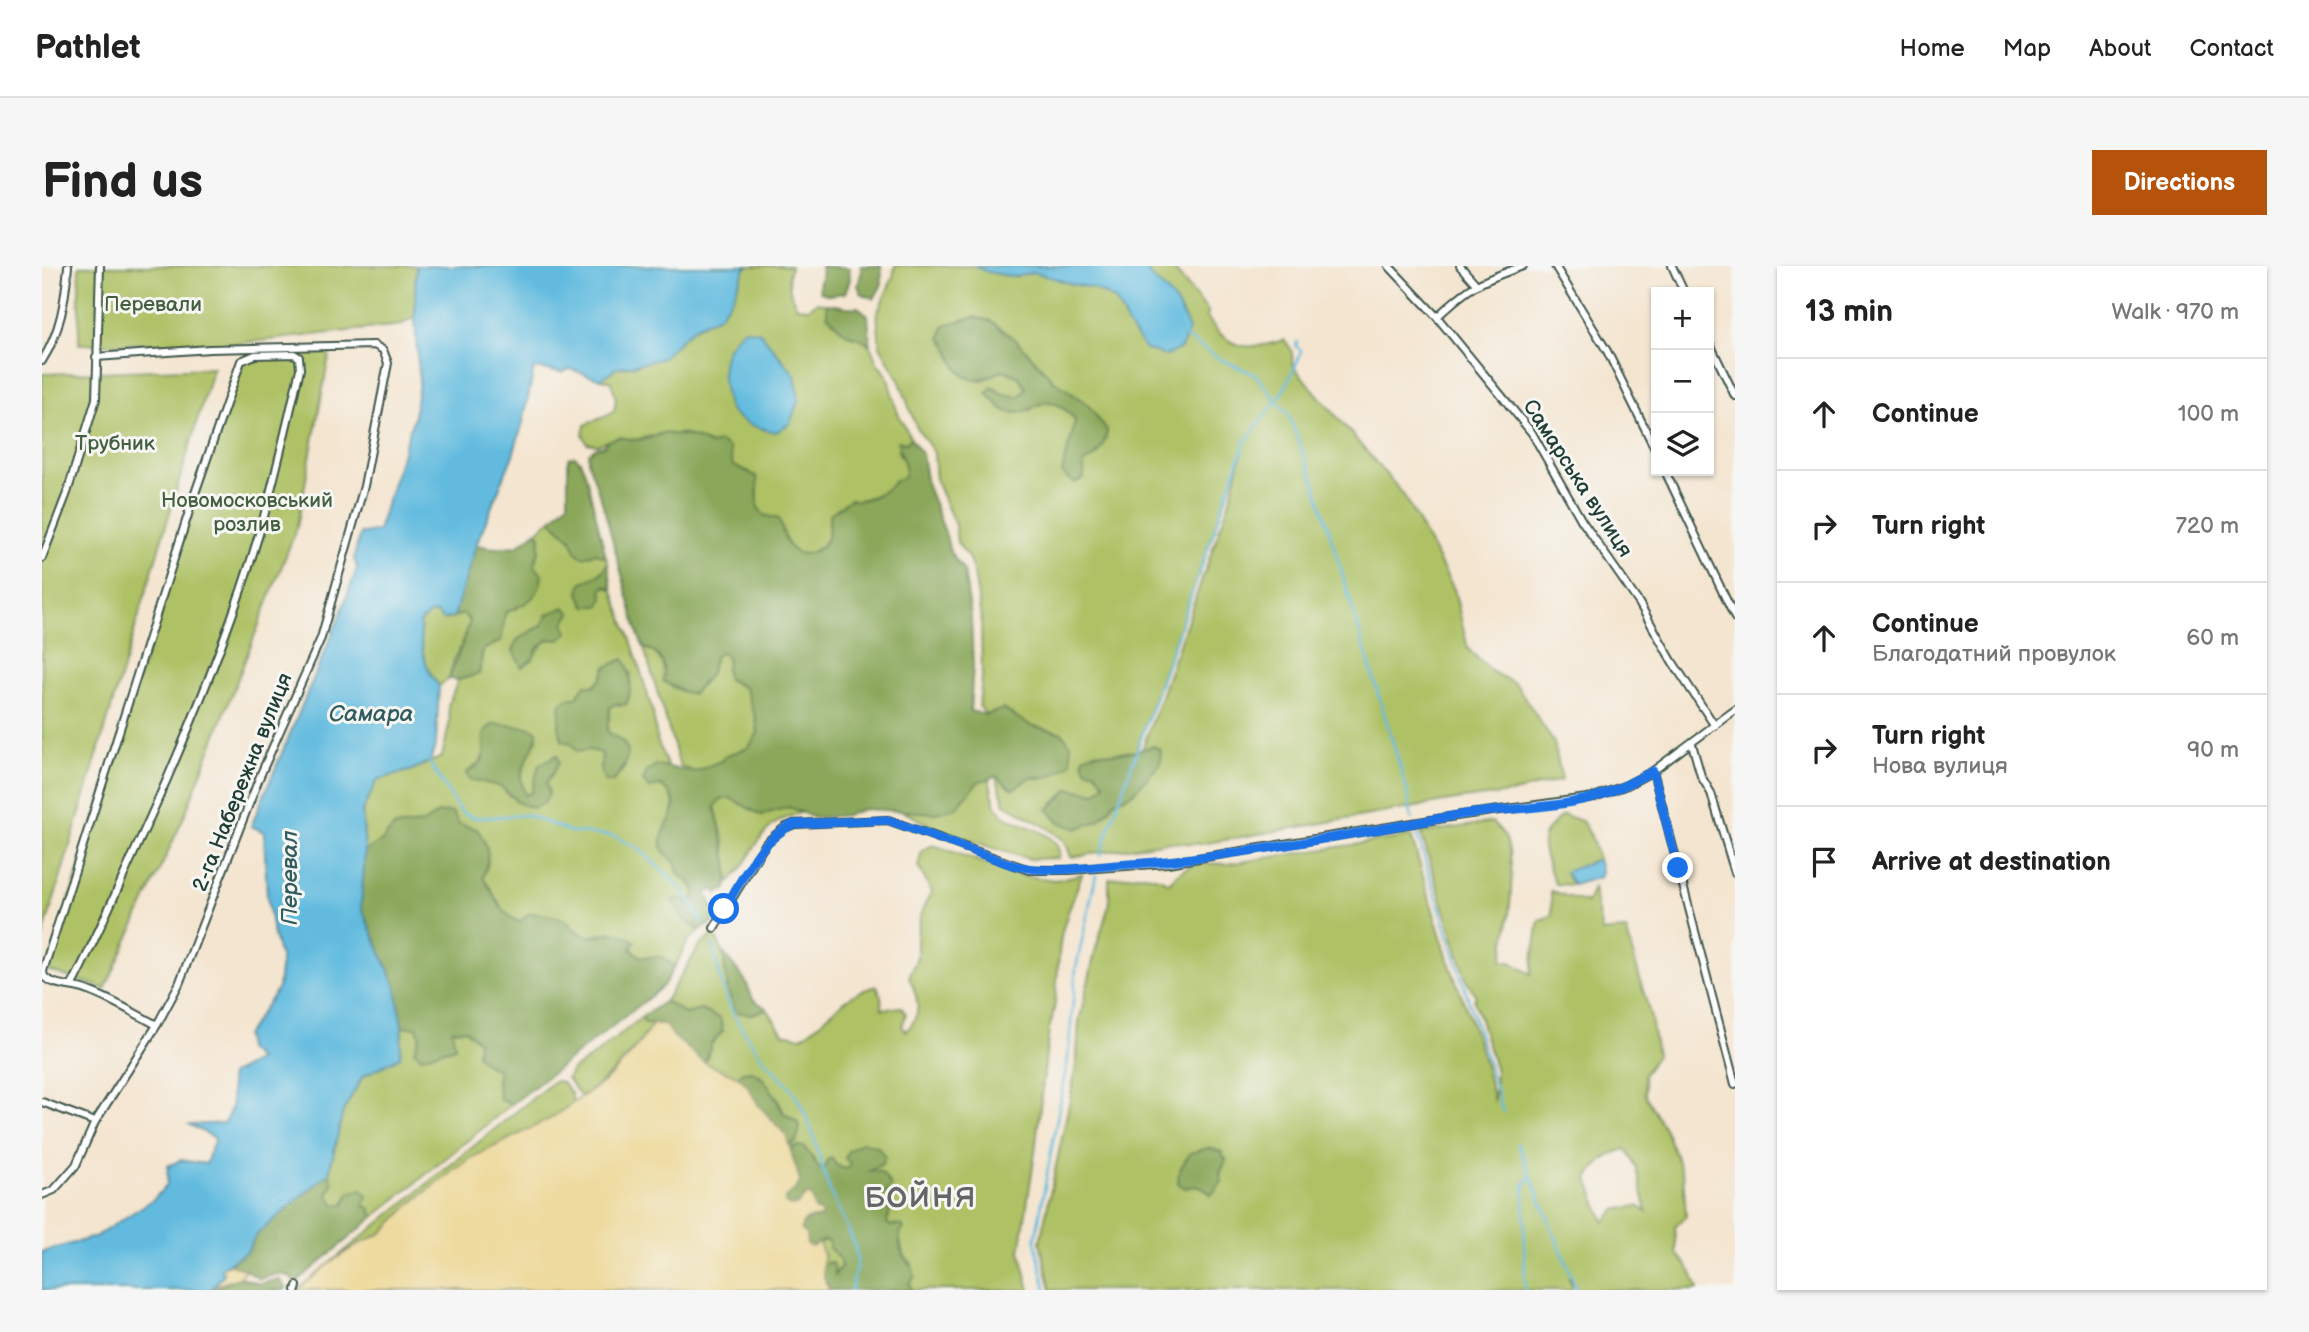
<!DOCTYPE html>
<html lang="en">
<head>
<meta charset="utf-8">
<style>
  :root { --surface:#fff; --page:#f6f6f6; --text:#222; --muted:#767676; --line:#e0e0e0; --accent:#b45309 }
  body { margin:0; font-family:"Balsamiq Sans",sans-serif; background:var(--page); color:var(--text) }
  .controls { position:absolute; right:21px; top:21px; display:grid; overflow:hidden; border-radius:0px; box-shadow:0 2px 5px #0004 }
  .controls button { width:63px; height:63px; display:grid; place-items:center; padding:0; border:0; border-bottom:2px solid var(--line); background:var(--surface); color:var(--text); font:35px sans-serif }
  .stop { position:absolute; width:21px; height:21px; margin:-16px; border:5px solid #1a73e8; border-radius:50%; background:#fff }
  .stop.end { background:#1a73e8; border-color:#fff; box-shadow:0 2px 7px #0008 }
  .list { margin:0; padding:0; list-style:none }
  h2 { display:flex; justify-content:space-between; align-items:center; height:91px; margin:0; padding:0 28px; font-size:30px }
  h2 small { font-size:23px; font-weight:400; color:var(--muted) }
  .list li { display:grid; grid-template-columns:46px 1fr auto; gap:21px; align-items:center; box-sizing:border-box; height:112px; padding:0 28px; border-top:2px solid var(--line) }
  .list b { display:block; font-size:26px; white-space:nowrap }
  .list p { margin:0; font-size:23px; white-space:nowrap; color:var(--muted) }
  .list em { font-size:23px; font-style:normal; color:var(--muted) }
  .icon { flex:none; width:38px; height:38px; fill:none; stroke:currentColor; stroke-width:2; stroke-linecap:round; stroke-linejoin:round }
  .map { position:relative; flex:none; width:1693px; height:1024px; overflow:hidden; border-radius:0px }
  header { display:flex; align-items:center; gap:42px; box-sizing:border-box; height:98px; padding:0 35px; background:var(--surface); border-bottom:2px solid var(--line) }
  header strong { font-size:33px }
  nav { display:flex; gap:38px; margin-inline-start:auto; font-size:24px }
  .intro { display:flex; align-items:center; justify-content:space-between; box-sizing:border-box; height:168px; padding:0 42px }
  h1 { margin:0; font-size:49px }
  .button { padding:18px 32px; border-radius:0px; background:var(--accent); color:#fff; font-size:24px; font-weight:700 }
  main { display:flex; gap:42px; padding:0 42px }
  aside { flex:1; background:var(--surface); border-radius:0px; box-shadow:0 2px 5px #0004 }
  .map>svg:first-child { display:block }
  .green { fill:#aec165; stroke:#667f4c; stroke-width:2; fill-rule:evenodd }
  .forest { fill:#8aa75a; stroke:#547247; stroke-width:2 }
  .sand { fill:#eeda9e; stroke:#868c69; stroke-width:2 }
  .water { fill:#62bbdf; stroke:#407c8a; stroke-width:2 }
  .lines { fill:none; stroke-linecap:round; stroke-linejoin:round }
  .stream { stroke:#62bbdf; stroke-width:2.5 }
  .street-casing { stroke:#3f564b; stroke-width:10 }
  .street { stroke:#fff; stroke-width:6 }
  .route { stroke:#1a73e8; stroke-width:9 }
  .labels { text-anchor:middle; stroke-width:6; stroke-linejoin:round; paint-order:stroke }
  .park-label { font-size:21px; fill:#435e40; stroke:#f6f6f2 }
  .street-label { font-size:21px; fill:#1f3d34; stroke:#f6f6f2 }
  .water-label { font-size:23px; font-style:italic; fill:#305c5f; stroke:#f6f6f2 }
  .district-label { font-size:28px; font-weight:bold; letter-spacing:2px; fill:#636567; stroke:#f6f6f2 }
</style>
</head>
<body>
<header>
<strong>Pathlet</strong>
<nav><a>Home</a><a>Map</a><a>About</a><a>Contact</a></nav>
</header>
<div class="intro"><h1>Find us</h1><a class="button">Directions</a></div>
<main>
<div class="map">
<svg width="1693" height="1024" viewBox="0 0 1693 1024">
  <rect width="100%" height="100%" fill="#f6f6f2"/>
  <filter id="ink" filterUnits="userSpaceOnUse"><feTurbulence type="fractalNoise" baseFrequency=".0143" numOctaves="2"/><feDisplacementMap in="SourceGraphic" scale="14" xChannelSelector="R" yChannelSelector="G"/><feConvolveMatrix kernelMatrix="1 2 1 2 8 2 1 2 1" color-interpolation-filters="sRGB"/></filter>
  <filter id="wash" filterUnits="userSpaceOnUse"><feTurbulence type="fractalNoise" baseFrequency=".00686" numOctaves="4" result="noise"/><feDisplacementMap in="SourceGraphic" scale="28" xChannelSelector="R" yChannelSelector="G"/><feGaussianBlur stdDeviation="1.57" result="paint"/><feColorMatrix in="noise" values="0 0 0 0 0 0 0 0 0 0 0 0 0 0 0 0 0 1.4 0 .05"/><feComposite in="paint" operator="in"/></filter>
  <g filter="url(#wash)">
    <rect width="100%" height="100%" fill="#f4e5d0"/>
    <path class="green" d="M37,0H374L373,50L359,59L191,78H37Z
      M707,0H749C743,15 748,27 755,41L767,42L775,36L785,38V49L800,64L809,70L820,72L828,79L835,97L845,109L855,145L869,173L864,177L857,175L856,186C861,192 865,198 864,207C861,220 820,237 808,234L787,249C787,256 787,265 785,272C781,283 764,293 752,285C737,275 747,253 721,249L716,241V225L707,205L698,203L691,199L687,182L669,179L642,167L633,169L621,167L592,174L577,171L555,179L545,177L541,169L543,159C553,154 563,152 572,145L574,133L569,115L559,113L574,102L595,99L651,62L677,50L691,31L703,2Z
      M853,0H1129L1166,45L1165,51C1187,85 1207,85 1242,74L1249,83L1252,101L1361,228L1412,323L1426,383L1450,406L1474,418L1512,477L1520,514L1468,527L1420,533L1159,578L1125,576L1029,591L1023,575L1004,561L963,538L954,510L971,523L989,511L999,513L1019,467L988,459L961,443L944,449L937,440L940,412L939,351L932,307L926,291L915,276L913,259L894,215L892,187L874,160L858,116L838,80L835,48L851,11ZM975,75L1011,114L1046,139L1065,165C1060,194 1048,198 1022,195L1031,171L1033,154C1019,138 1005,129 988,144L946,127L950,121L961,128L977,132L984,122L977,111L962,104L939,115L915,102L908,81ZM1200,187L1188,234L1100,484L1111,480L1091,527L1072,536L1066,545L1017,556L1006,543L1027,523L1055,527L1063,518L1053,505L1052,486L1070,487L1094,485Z
      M288,85L255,261L141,553L63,723L5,704L136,288L203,87Z
      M171,102L0,673V108Z
      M509,254L529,273L535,287L541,291L553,287L564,291L566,297L561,306L551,313L543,340H557L561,331L560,324L562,320L570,323L591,380L611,447L615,474L626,502L618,520C644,535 627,553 620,574L634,597L636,608C646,615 654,618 653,632L646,635L636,632L632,638L637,644L640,652L658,664L646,675L633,700L619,691H599L570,666L546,671L504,649L489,647L477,656C457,647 454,628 441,612L446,597L435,563L417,558L396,547L381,558L352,561L339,576L323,585L320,546L334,514L370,504L400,491L408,455L406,440L416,414L437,408L441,384L459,375L463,347L475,342L500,309L492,299L497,284L498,269L494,266ZM500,359L507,373C495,382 492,393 480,401L475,374ZM564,401L589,407L587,432L578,440L572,438L568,441L565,465L581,476L583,501L571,516L561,496V487L529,477L517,460L519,438L526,432H534L542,420H551L559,413ZM495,473L487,487L478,512L483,529L489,527L493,517L511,507L504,517L507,528L502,537L467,530L460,521L424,507L439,496L443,484Z
      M395,347L403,354L422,348L428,355L422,375L412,393L407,413L397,420C382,403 378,379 378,357L387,348Z
      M602,382C620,385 624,407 631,422L651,428L669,406L672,391L680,386L687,393L686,413L703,422L714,452L716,467L706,482L685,489L679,495L653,506L638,500Z
      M947,512C950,524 951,539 960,548C976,561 1021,565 1017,592L988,593L954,583L899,564L860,545L914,542L936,516Z
      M687,531L719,549L747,541L761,546C752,549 741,552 734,557C713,571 706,600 687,616L682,575L673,540L678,534Z
      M1521,549L1540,555L1549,570L1556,593L1523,607L1531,619L1513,618C1502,585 1489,573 1521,549Z
      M1450,556C1455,561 1462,567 1464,573C1476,604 1465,664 1460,696H1469L1489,708L1497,654L1510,650L1509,625L1545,637L1551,622L1560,666L1584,664L1609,752L1615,789L1602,809L1603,829L1623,864L1641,909L1644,950L1633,961L1635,987L1650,1007L1656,1024H1535L1526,1010L1531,1024H1009L998,976L1030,824L1035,792L1037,756L1054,682L1067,639V613C1089,609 1108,605 1127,617C1145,595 1158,597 1185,598L1369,570C1384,617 1396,667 1413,713C1429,754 1444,794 1452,836L1454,805L1432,734L1434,730L1424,713L1379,567ZM1584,883L1594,900L1605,946L1596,940L1573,944L1562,956L1546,913C1554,898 1567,887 1584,883ZM1184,894L1170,928L1157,919L1143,922Z
      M891,579L976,609L1013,614L1040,608C1033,629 1023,650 1019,671C1014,701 1017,734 1007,763L993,886L978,985L988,1024H869L867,1016L870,997C855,986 861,973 854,958L848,960L845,957L847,948L837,933L845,927L832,907L828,905L833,900L836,881L828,880L808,897L809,901L802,903L793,898L778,903L768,888L755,880L749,883L748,880L754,876L758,862L755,855L742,847L735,832L718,809L701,806L697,811L663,797L669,778L681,765L659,744L643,748L623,735L657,681L672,668L681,686L686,725L709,748L725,743L741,767L759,771C779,760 792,740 813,728C819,724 828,723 835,720L839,730L840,743L859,741L864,748L860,761L864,765C882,748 876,731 867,711L875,691V669L879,647L890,626L876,600L880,585Z
      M600,751L603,757L611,758C590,788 569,811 539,831L525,812L530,804L553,789Z
      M360,761H375L378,770L379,791L412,781L409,764L423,763L436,775L443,797L456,804L455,817L458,834L470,838L332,951L328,942L293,939L286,929L291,918L287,907L301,845L321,810L358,791Z
      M512,815L520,816L529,827L531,837L508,853L429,892L371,936L340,967L315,979L289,996Z
      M783,974L788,976L787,982L797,992L799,1001L792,1009L788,996L780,999L782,989L776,976Z"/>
    <path class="forest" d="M779,0L807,2L808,13L803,27L788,29L778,26C775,16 782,10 779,0Z
      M818,0H839L840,18L832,33L819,27L816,19L820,5Z
      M785,38C797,38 802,43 816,41L826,49L828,79C819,70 812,73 802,66C796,61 791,54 785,49Z
      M932,51L949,55L975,75L1011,114L1046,139L1065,165C1063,181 1056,189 1042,197V212L1033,217L1020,208C1022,189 1031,173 1033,154C1001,115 994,153 967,146C958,144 951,133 945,127L950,121L961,128L977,131L984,122L977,111L962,104C945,112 926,122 914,100C907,89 909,82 899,72L902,59Z
      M621,167C640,170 651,168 668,179L678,176L687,182L691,199C699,204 707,205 715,211L716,241L721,249L737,253C741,263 742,277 751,284C762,293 780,284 785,272C788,266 787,256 787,249L808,233C823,238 845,226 853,214L861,212C868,198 856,189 856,175L864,177L869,173L880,188L885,220L903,266L908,286L922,305L929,351L931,399L928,445L944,449L961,443L988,459L1020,467L1029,479V497C1016,508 1006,514 989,511L971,523L954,510L936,516L914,542L894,547L822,543L805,549L772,552L747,541L719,549L688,532L678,534L673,541C677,562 691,605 684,624L675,627L672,623L664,627L673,647L671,657L658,664L640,652L630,634L636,632L646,635L653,632C655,618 646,615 636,608L634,597C631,594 624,590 622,585C609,562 654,541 619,520L607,522L601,515L605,505L614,499L653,506L679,495L685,489L706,482L716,467L714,452L703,422L686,413L683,404L686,393L680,386L672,391L669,406L651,428L641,426L621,415C624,400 619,385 602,382L596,368L561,239L546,195V188L553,182L562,180L565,175L577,171L592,174L605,173Z
      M533,190L538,195L543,206L564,291L553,287L541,291L535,287L529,273L509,254L526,237V192Z
      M494,266L498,269L497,284L492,299L500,309C498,333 483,338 463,347L459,375L441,384L437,408L416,414L407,413C414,393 422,375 428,355L422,348L412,350L434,279L451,282L475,280Z
      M566,297L570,323L563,320L560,323L561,331L558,340H543L537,327L540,316C552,312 560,309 566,297Z
      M523,341L529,347L522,357L526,366L518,374L507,373L495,382L491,393L480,401L471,385L475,374L500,359L506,348Z
      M582,393C590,407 590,424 584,439L572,438L568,441L565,465C569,470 574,471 579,475C595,487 578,505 571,516L563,515L559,505L560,487L547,484L535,486L529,477L520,475L517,460L519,437L526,432H534L543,419L551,420L559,413L564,401Z
      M452,458L486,461L495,465C496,480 478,499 479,512C479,517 482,524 483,529L489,527L497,499L515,489L517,497L504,517L507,528L502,537L491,542L476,537L460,521L427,513L424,507C429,504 436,500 439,496C449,481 432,469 452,458Z
      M1111,480L1119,484L1118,498L1091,527L1072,536L1066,545L1056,555L1034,563L1017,556L1006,544L1027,523L1054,527L1063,518L1053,505L1045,504L1041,496L1042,491C1053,485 1058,487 1070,487C1084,487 1098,485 1111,480Z
      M410,546L417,558L435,563C448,582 448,590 441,612C454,628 457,647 477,656L488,647C499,648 518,649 526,657C532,663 535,668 544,670C565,674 566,658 593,675L589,683L599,691H619L633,700L621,720L599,738L470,838L458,834L455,817L456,804L443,797L435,789L436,775L423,763L410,764L413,781L379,791L372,785L378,770L375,761H360L354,721L319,641L323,585L339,576L352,561L380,558L396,547Z
      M681,686L703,714L711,733L725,743L709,748L694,746L686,725Z
      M623,735L643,748L659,744L678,752L681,765L669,778L663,797L631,770L622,758L603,757L600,751Z
      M710,805C727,813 732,831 741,846C745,852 756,852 757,861C758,868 754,876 748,880C741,864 727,853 717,839C710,829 706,819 697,811L700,806Z
      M820,876L836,881L843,891L840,898L828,905L839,906L849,920L838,934L848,943L845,957L848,960L860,959L862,962L858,966C857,974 857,984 862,991C868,999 873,1000 872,1012L867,1017L869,1024H788L780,1009V999L788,996L792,999L793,1009L799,1001L797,992L787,982V975L783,974L771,980L765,979L763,968L759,963C762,950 770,955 779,951L764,929L755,939L748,940L743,937V932L755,922L758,915L749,883L755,880L762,881L778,903L783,901L785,894L790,892L793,898L802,903L808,901V897L803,892L806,885Z
      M1166,882L1181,886V890L1184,894L1178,907L1180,916L1169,929C1160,918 1156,919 1143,922L1136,917L1137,905L1148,887Z
      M287,907L291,918L286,929L293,939H302L307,927L319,923L325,930L322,940L328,942L332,951L253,1017L248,1010L235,1008L218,1013L202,1003L187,998L205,985L214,969Z
      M199,1011L218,1018L237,1013L245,1022L240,1024H168Z"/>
    <path class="sand" d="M611,758H622L631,770L663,797L697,811L705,819L717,840L744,869L758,915L755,922L743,932V937L748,940L755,939L764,929L769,930L773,944L779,947V951L765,953L761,957L759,963L764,968L765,979L771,980L776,976C787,992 775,1006 788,1024H255L289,996L315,979L340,967L371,936L429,892L508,853L564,814L591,786Z
      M187,998L202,1003L199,1011L173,1020L182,1008L179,1002Z"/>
    <path class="water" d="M374,0H707L703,2L691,31L677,50L651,62L619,93L574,102L559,113L528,103L520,106L492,102L481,156L471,189L434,279L412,350L402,354L395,347L387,348L378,357C378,379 383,403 397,420L394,477L388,495L370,504L335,514L320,546L323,585L319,641L354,721L360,761L358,791L321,810L301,845L287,907L214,969L205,985L179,1002L182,1008L168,1024H0V986L53,971L112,933L125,919L126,900L139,894L164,898L173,872L148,859L183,857L190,840L188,809L217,794L205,783L203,770L236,722L239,694L231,667L225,630L222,566L209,560L298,350L315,302L312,292L318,268L336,265L372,150L377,116L373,50Z
      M933,0H1103C1108,12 1115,16 1124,25C1135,36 1142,50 1147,64L1139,82L1124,90L1103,83L1087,61L1073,34L1051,22L1030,18L992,6L973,11L945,6Z
      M703,63L718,66L753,109L757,133L748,157L734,166C718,163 697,157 687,142C685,138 684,130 683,126C677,100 681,79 703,63Z
      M1556,593L1559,605L1558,611L1531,619L1523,606Z"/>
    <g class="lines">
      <path class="stream" d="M1142,70L1178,93L1214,109L1247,150L1273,218L1364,520L1370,553
        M386,494L415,541L422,548L434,552L485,549L529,566L572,570L596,582L640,623L661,657
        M1375,568L1461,846
        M1058,589L1203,176C1221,149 1239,136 1251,105C1254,97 1258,93 1259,84L1254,81L1255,76
        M671,679C679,726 690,753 720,791C729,803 745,815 752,827C773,860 774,887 787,922C795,945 812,967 815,992C815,1002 811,1014 809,1024
        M1476,878L1535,1024
        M1004,1024L993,975L1026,792L1034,702L1054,609
        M1483,1024L1482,920L1488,910"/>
    </g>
  </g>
  <g filter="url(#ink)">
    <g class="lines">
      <defs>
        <path id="street" d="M1347,0L1395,51L1490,167L1540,255L1597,337L1630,395L1673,460
          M1418,0L1434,18
          M1513,0L1565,85L1614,185
          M1630,0L1642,26
          M1395,51C1428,19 1439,15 1481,0
          M1667,76L1693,130
          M0,95C19,65 23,35 26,0
          M1623,205L1693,352
          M0,292L25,227L54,133L58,0
          M1650,478L1659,510L1669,527L1693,607
          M1611,505L1693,818
          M672,662L724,577L742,562L752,558L846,554L987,604H1027L1126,597L1414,550L1552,531L1585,519L1611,505L1693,444
          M30,719C52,677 71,633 91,589C139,485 184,378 217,268C233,213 245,158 258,103L257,91L252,88L213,89L199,95L151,233L1,705L2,711C15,721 30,719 44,724C69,733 92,747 115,759
          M0,836L53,856
          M0,929L12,924L34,899L53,856L115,759L137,718L218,510L279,372L322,220L346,97L341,84L332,79L168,83L54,91
          M254,1024L255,1020"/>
      </defs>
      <use href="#street" class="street-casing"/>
      <use href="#street" class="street"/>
    </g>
  </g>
  <g class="lines" filter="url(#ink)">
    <path class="route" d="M682,643C701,613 718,572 752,558L846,554L970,599C1004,608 1039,602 1075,599C1187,592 1299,570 1411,550C1457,542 1507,544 1552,531C1573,525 1592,515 1611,505L1636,602"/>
  </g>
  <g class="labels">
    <g class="park-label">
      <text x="111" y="45">Перевали</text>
      <text x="73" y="184">Трубник</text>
      <text x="205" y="241">Новомосковський<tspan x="205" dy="24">розлив</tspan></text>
    </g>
    <g class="street-label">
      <text transform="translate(1536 212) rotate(57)" y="7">Самарська вулиця</text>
      <text transform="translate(200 516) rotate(-68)" y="7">2-га Набережна вулиця</text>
    </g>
    <g class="water-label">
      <text x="329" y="455">Самара</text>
      <text transform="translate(247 612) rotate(-90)" y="8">Перевал</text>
    </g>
    <g class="district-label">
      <text x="879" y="941">БОЙНЯ</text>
    </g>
  </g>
</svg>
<div class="controls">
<button>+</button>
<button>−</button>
<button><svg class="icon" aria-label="layers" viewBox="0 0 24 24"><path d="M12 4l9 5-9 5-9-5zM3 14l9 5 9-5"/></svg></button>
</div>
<div class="stop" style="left:682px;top:643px"></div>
<div class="stop end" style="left:1636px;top:602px"></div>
</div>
<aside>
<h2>13 min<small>Walk · 970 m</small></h2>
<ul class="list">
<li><svg class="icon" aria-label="ahead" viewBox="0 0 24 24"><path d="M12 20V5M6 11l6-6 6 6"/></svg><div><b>Continue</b></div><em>100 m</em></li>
<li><svg class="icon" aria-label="right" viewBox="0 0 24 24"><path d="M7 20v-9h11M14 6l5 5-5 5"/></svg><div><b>Turn right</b></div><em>720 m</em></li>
<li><svg class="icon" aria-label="ahead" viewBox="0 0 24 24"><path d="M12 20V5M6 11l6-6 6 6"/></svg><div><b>Continue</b><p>Благодатний провулок</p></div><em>60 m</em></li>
<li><svg class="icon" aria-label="right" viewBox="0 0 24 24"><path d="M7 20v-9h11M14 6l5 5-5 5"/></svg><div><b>Turn right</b><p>Нова вулиця</p></div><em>90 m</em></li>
<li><svg class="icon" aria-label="arrive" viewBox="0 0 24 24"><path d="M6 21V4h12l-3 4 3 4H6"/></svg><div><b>Arrive at destination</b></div></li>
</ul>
</aside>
</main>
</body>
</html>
